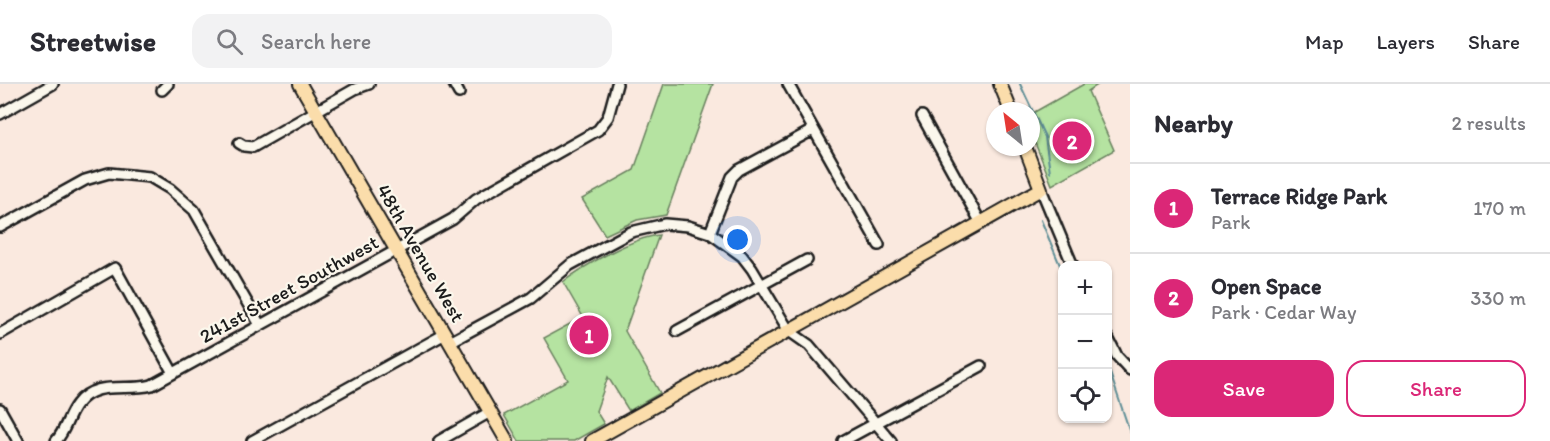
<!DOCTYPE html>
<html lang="en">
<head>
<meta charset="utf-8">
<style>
  :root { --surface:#fff; --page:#f2f2f3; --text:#2b2b33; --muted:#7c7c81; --line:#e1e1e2; --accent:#db2777 }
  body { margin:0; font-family:Itim,sans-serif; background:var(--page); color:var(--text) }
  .controls { position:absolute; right:18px; bottom:18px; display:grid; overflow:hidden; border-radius:12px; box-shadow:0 2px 4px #0004 }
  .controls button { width:54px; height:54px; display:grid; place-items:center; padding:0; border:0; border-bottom:2px solid var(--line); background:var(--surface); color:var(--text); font:30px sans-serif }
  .compass { position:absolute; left:986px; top:18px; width:54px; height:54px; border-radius:50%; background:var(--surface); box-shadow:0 2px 4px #0004; rotate:330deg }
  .you { position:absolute; left:738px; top:156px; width:21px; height:21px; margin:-15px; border:4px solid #fff; border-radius:50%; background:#1a73e8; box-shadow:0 0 0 9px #1a73e833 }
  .badge { display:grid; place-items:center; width:39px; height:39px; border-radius:50%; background:var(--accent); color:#fff; font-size:20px; font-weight:700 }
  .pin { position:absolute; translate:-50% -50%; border:3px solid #fff; box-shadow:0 2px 6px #0006 }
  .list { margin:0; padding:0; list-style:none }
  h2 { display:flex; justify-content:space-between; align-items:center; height:78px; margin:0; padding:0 24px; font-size:26px }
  h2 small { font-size:20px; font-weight:400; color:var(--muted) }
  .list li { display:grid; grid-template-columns:39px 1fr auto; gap:18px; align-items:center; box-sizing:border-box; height:90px; padding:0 24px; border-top:2px solid var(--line) }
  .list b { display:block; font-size:22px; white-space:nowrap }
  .list p { margin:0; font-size:20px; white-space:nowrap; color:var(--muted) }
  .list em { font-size:20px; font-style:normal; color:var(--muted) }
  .actions { display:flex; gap:12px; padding:18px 24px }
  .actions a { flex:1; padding:14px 0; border:2px solid var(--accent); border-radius:18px; text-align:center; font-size:21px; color:var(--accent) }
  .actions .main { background:var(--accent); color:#fff }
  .icon { flex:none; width:33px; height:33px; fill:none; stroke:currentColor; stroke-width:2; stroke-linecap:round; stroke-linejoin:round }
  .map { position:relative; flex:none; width:1130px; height:357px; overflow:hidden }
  header { display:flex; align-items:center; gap:36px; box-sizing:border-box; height:84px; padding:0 30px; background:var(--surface); border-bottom:2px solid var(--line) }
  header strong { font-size:28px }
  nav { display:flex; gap:33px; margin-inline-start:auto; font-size:21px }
  .search { width:420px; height:54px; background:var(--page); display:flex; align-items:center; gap:15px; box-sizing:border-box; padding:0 21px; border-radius:18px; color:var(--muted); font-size:22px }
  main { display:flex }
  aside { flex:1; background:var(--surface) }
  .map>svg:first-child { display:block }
  .green { fill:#b5e3a1; stroke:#68805e; stroke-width:1.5 }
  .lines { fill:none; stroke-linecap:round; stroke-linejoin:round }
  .stream { stroke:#5f8e96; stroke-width:2 }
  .minor-casing { stroke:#1c1c1c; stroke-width:14 }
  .major-casing { stroke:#1c1c1c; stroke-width:16 }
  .minor { stroke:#fbf7ec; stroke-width:9 }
  .major { stroke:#fbddab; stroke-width:12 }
  .labels { text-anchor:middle; stroke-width:4.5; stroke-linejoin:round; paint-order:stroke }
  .street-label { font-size:20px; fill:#1c1c1c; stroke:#fbf7ec }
</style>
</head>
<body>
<header>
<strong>Streetwise</strong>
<div class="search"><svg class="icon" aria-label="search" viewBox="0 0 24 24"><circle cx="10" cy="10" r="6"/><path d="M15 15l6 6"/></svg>Search here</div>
<nav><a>Map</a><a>Layers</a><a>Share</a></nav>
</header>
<main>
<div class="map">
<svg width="1130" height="357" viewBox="0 0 1130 357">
  <rect width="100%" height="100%" fill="#fae9df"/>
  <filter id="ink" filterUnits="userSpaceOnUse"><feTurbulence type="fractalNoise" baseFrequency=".0167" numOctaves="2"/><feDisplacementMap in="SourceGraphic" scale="12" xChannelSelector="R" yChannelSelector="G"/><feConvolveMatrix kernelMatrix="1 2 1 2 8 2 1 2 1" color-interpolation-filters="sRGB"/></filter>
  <g filter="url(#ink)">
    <path class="green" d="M664,0H713L666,131L637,136L605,151L582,115L634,86Z
      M1084,0H1099L1088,7L1114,66L1052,101L1031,49V30Z
      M659,151L625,247L660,309L629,327L608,293L596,327L604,340L574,357H519L504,331L568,296L544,254L583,233L563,198C585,181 632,154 659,151Z"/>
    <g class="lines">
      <path class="stream" d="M1020,0L1045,53L1050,88
        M1041,136L1062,186
        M1108,283L1130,348"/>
      <defs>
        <path id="minor" d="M454,0L459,9
          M788,0L879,161
          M162,6L168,0
          M0,30L53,0
          M922,32L981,139
          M239,59L244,62L253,63L355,5L369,0
          M1041,105L1073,182
          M0,143L85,96L109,89L150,93L170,105L194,126L260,241
          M710,149L732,93L739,86L813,46
          M677,247L807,176
          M0,250L115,184L173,289
          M1108,254L1117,272L1130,286
          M450,258L531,214L570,181L631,148L665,140L688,142L710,149L742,172L752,185L789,247L809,261L891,357
          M0,325L18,357
          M56,357C66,346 68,331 77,320C96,295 126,308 152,301L453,135L476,115L598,46L608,33L617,0
          M252,357L445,250
          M439,357L490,328
          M843,357L981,282"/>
        <path id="major" d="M300,0L507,357
          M1000,0L1011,27
          M592,357L1041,105L1025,63"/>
      </defs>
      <use href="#minor" class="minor-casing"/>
      <use href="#major" class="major-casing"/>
      <use href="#minor" class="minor"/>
      <use href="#major" class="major"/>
    </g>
  </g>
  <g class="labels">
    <g class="street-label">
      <text transform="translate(421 169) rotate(60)" y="7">48th Avenue West</text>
      <text transform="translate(289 205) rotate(-29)" y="7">241st Street Southwest</text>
    </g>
  </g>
</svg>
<div class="controls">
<button>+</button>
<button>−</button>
<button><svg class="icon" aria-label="locate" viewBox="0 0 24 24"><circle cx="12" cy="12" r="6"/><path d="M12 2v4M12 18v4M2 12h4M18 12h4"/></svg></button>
</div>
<svg class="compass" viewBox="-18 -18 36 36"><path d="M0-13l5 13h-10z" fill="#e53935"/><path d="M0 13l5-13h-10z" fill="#7c7c81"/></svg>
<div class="you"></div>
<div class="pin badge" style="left:589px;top:251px">1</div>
<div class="pin badge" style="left:1072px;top:57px">2</div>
</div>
<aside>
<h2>Nearby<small>2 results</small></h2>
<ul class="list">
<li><span class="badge">1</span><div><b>Terrace Ridge Park</b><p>Park</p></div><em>170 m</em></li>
<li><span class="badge">2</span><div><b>Open Space</b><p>Park · Cedar Way</p></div><em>330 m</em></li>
</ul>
<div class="actions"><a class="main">Save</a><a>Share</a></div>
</aside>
</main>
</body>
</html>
